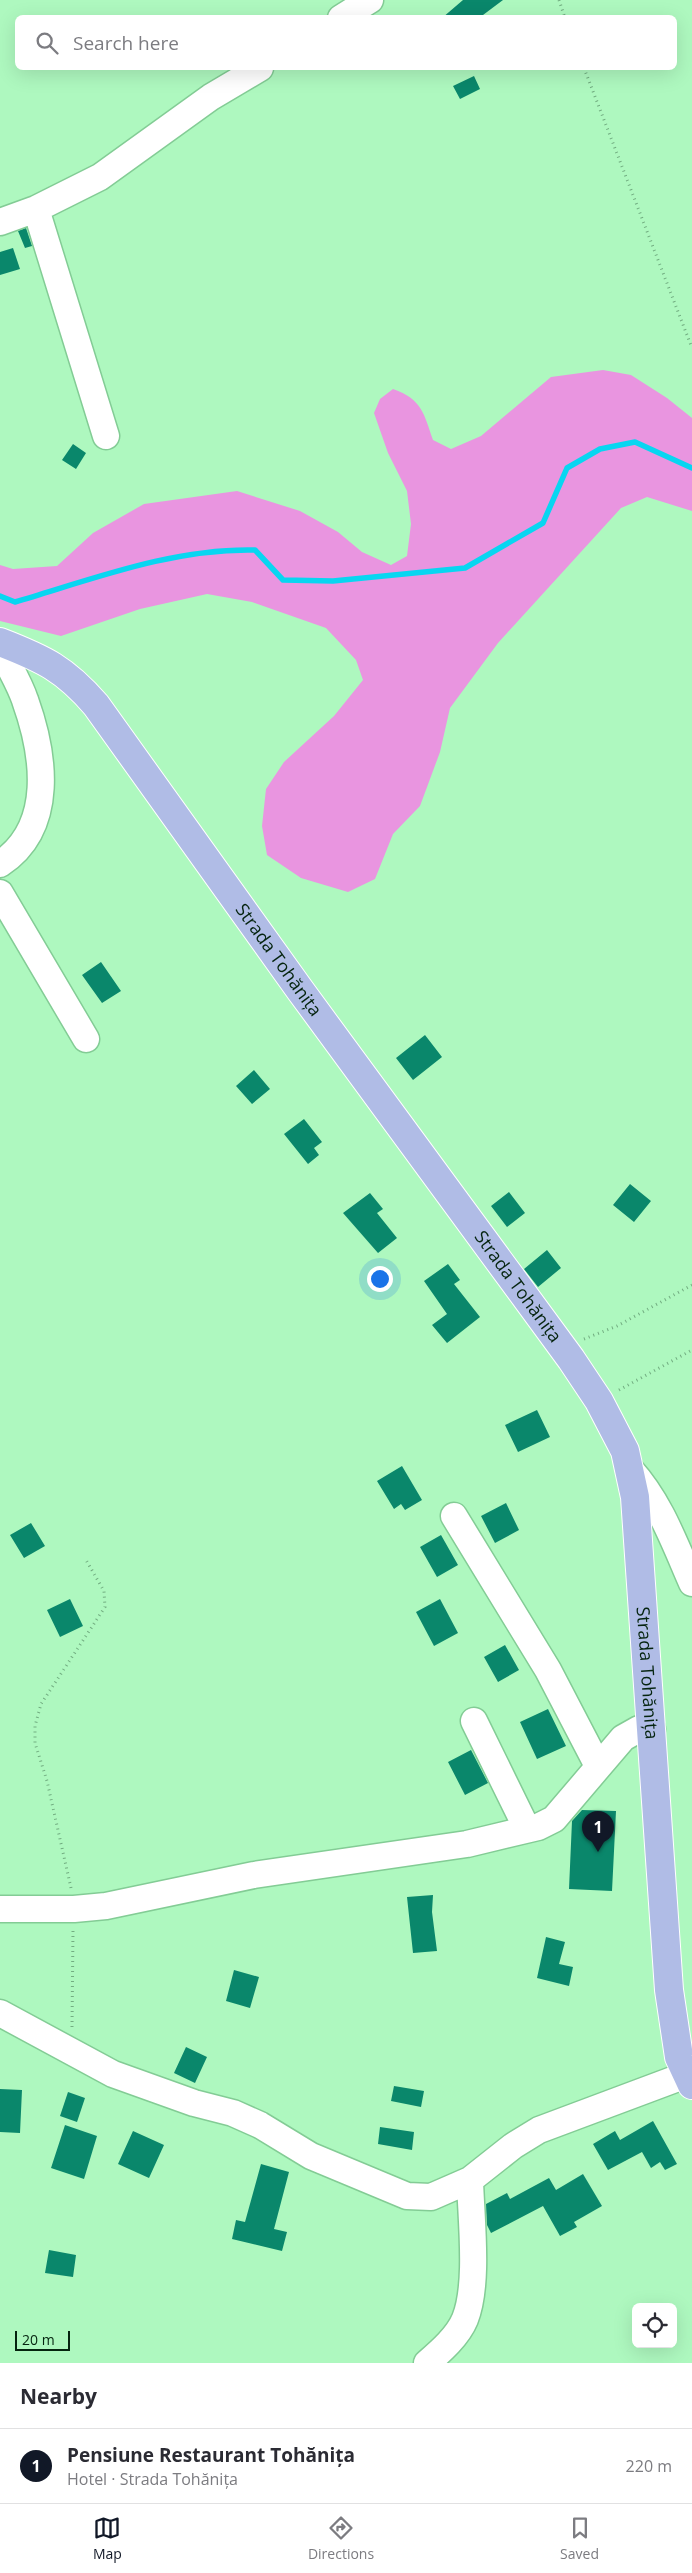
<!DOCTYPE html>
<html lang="en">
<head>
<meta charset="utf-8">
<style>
  :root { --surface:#fff; --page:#f7f7f7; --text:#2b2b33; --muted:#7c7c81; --line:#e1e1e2; --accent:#111827 }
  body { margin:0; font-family:"Open Sans",sans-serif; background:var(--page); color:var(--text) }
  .controls { position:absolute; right:15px; bottom:15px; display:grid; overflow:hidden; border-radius:8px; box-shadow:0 5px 20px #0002 }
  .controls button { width:45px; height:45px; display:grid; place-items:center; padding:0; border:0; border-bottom:1px solid var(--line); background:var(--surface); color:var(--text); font:25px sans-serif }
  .scale { position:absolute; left:15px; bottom:12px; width:55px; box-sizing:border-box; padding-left:5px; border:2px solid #05240f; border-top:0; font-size:14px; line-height:18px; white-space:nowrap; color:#05240f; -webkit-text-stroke:4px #aef8bf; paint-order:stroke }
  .you { position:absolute; left:379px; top:1278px; width:18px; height:18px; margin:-12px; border:4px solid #fff; border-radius:50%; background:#1a73e8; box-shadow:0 0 0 8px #1a73e833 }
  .badge { display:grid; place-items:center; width:32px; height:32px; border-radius:50%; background:var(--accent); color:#fff; font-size:16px; font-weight:700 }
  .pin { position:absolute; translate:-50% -41px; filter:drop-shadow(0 1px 2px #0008) }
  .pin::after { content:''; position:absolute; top:26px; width:18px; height:15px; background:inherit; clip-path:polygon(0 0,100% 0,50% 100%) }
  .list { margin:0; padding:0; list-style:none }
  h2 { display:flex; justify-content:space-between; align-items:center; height:65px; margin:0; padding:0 20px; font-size:21px }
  h2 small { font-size:16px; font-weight:400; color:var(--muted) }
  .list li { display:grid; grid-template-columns:32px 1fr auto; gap:15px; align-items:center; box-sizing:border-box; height:75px; padding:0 20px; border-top:1px solid var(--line) }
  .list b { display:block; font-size:19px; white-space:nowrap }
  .list p { margin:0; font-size:16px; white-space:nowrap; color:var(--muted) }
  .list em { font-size:16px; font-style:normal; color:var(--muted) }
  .icon { flex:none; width:28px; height:28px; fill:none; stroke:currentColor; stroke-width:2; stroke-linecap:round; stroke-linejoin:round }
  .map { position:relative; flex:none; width:692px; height:2363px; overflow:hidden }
  .search { position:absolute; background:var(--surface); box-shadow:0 5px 20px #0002; left:15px; right:15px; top:15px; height:55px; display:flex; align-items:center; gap:12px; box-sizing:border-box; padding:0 18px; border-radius:8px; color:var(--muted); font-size:19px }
  .sheet { height:140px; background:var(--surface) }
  nav { display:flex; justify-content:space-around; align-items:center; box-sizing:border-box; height:70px; border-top:1px solid var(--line); background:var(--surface); font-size:14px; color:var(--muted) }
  nav a { display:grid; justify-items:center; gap:2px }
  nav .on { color:var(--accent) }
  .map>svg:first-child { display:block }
  .green { fill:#e995e0 }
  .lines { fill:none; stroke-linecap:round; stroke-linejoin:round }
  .stream { stroke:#08d6f1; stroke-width:5.5 }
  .building { fill:#0a876b }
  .minor-casing { stroke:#83cc95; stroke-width:29 }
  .major-casing { stroke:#fff; stroke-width:30 }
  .path { stroke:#72ad81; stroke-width:3; stroke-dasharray:1 4; stroke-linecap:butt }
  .minor { stroke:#fff; stroke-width:26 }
  .major { stroke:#b0bce6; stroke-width:28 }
  .labels { text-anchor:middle; stroke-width:4; stroke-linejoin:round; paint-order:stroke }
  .street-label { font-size:18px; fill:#05240f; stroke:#aef8bf }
</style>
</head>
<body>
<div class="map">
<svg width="692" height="2363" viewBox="0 0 692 2363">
  <rect width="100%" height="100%" fill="#aef8bf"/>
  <path class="green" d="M603,370L631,375L667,398L692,418V511L647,497L621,508L498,643L450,708L440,752L420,806L393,834L375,879L348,892L301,878L267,855L262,826L266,789L284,762L334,716L363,680L356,660L326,628L252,602L207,594L140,609L61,636L0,621V565L13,569L57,566L93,533L144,504L237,491L300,511L338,532L362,552L391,565L407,556L411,524L407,491L388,453L374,413L380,399L393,389C422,399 424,414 433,440L451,449L481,436L551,377Z"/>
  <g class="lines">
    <path class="stream" d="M0,596L15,602C93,579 173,548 255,550L283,580L333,581L465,568L543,523L567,468L600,449L635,442L692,468"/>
  </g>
  <path class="building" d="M463,0H503L479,18H442Z
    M474,76L480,89L460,99L453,86Z
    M26,228L32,246L25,248L18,231Z
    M13,248L20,269L0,275V252Z
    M73,444L86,453L76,469L62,460Z
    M101,962L121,991L102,1003L82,975Z
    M425,1035L442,1057L413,1080L396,1058Z
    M254,1070L270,1089L252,1104L236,1086Z
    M304,1119L322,1142L314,1148L319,1155L308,1164L284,1134Z
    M630,1184L651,1201L634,1222L613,1205Z
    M509,1192L525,1213L507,1227L491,1206Z
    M370,1193L383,1209L377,1213L397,1238L378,1253L343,1213Z
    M547,1250L561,1268L538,1287L524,1269Z
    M448,1264L460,1280L454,1284L480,1317L447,1343L432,1325L447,1314L424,1281Z
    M537,1410L550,1437L518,1452L505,1425Z
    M402,1466L422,1500L405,1510L401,1504L394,1509L377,1481Z
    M506,1503L519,1530L495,1543L481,1516Z
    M31,1523L45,1546L24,1558L10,1535Z
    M441,1535L458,1565L437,1577L420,1547Z
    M70,1599L83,1626L60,1637L47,1610Z
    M440,1599L458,1633L434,1646L416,1612Z
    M505,1645L519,1670L498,1682L484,1657Z
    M548,1709L566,1746L537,1759L520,1722Z
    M471,1750L488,1783L465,1795L448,1762Z
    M582,1810L616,1811L612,1891L569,1889L572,1821Z
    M433,1895L432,1912L437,1951L413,1953L407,1897Z
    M546,1937L565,1942L559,1964L573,1967L569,1986L537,1978Z
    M234,1970L259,1977L250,2008L226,2001Z
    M186,2047L207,2057L195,2083L174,2073Z
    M394,2086L424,2091L421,2107L391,2101Z
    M0,2089L22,2090L20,2133L0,2132Z
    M68,2092L85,2098L77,2122L60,2116Z
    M653,2121L677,2164L665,2170L660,2162L651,2168L642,2152L608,2170L593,2144L615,2131L620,2140Z
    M65,2125L97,2136L84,2179L51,2168Z
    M380,2127L414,2132L412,2150L378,2144Z
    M133,2131L164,2145L149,2178L118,2164Z
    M261,2164L289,2172L274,2229L287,2232L282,2251L232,2239L236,2220L245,2222Z
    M583,2174L602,2206L574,2222L577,2227L560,2236L543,2206L491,2233L487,2225L486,2204L507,2193L510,2199L549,2178L556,2190Z
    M49,2250L76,2255L73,2277L45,2273Z"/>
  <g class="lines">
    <defs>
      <path id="minor" d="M341,18L370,0
        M36,209L106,436
        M0,222L36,209L100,177L211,97L260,68
        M0,648C8,665 19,682 25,700C44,753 56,827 0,864
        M0,893L86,1039
        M630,1469C660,1502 674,1542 692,1583
        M454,1516L548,1670L598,1766
        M474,1721L527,1829
        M0,1909H74L106,1906L254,1875L467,1844L538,1827L554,1819L623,1738L639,1729H652
        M0,2013L113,2074L194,2103L233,2113L260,2125L311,2156L407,2196L431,2197L470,2180L513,2146L539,2130L686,2075
        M427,2363C441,2351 458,2336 465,2319C479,2284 471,2219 470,2180"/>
      <g id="major">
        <path id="s1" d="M0,642C44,659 65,669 96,705L300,990L571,1359L599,1401L625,1451L635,1497L669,1990L679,2057L692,2085"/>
      </g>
    </defs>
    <use href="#minor" class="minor-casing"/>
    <use href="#major" class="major-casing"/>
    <path class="path" d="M559,0L565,18
      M584,68L692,348
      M584,1339L617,1326L692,1285
      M619,1390L692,1350
      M71,1888L47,1781L35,1743V1726L41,1704L105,1607L104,1591L86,1560
      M72,2027L73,1931"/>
    <use href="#minor" class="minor"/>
    <use href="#major" class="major"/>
  </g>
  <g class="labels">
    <g class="street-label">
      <text dy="6" stroke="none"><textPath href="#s1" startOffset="430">Strada Tohănița</textPath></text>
      <text dy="6" stroke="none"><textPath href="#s1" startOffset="835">Strada Tohănița</textPath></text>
      <text dy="6" stroke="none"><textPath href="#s1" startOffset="1255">Strada Tohănița</textPath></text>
    </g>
  </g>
</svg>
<div class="controls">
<button><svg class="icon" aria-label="locate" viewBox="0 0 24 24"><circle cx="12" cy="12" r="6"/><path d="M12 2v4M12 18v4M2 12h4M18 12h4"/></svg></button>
</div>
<div class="scale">20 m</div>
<div class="you"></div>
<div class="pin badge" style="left:598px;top:1852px">1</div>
<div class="search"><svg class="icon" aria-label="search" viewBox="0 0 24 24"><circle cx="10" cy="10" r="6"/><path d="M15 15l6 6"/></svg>Search here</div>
</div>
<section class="sheet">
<h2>Nearby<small></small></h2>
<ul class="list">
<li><span class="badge">1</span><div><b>Pensiune Restaurant Tohănița</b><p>Hotel · Strada Tohănița</p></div><em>220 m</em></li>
</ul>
</section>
<nav>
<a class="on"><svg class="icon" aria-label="map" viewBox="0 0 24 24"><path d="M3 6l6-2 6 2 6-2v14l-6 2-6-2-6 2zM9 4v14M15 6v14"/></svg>Map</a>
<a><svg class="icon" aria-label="directions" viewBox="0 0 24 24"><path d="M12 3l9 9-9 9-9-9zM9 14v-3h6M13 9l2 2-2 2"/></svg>Directions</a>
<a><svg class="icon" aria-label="saved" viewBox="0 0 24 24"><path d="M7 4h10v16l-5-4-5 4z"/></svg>Saved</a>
</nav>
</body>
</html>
